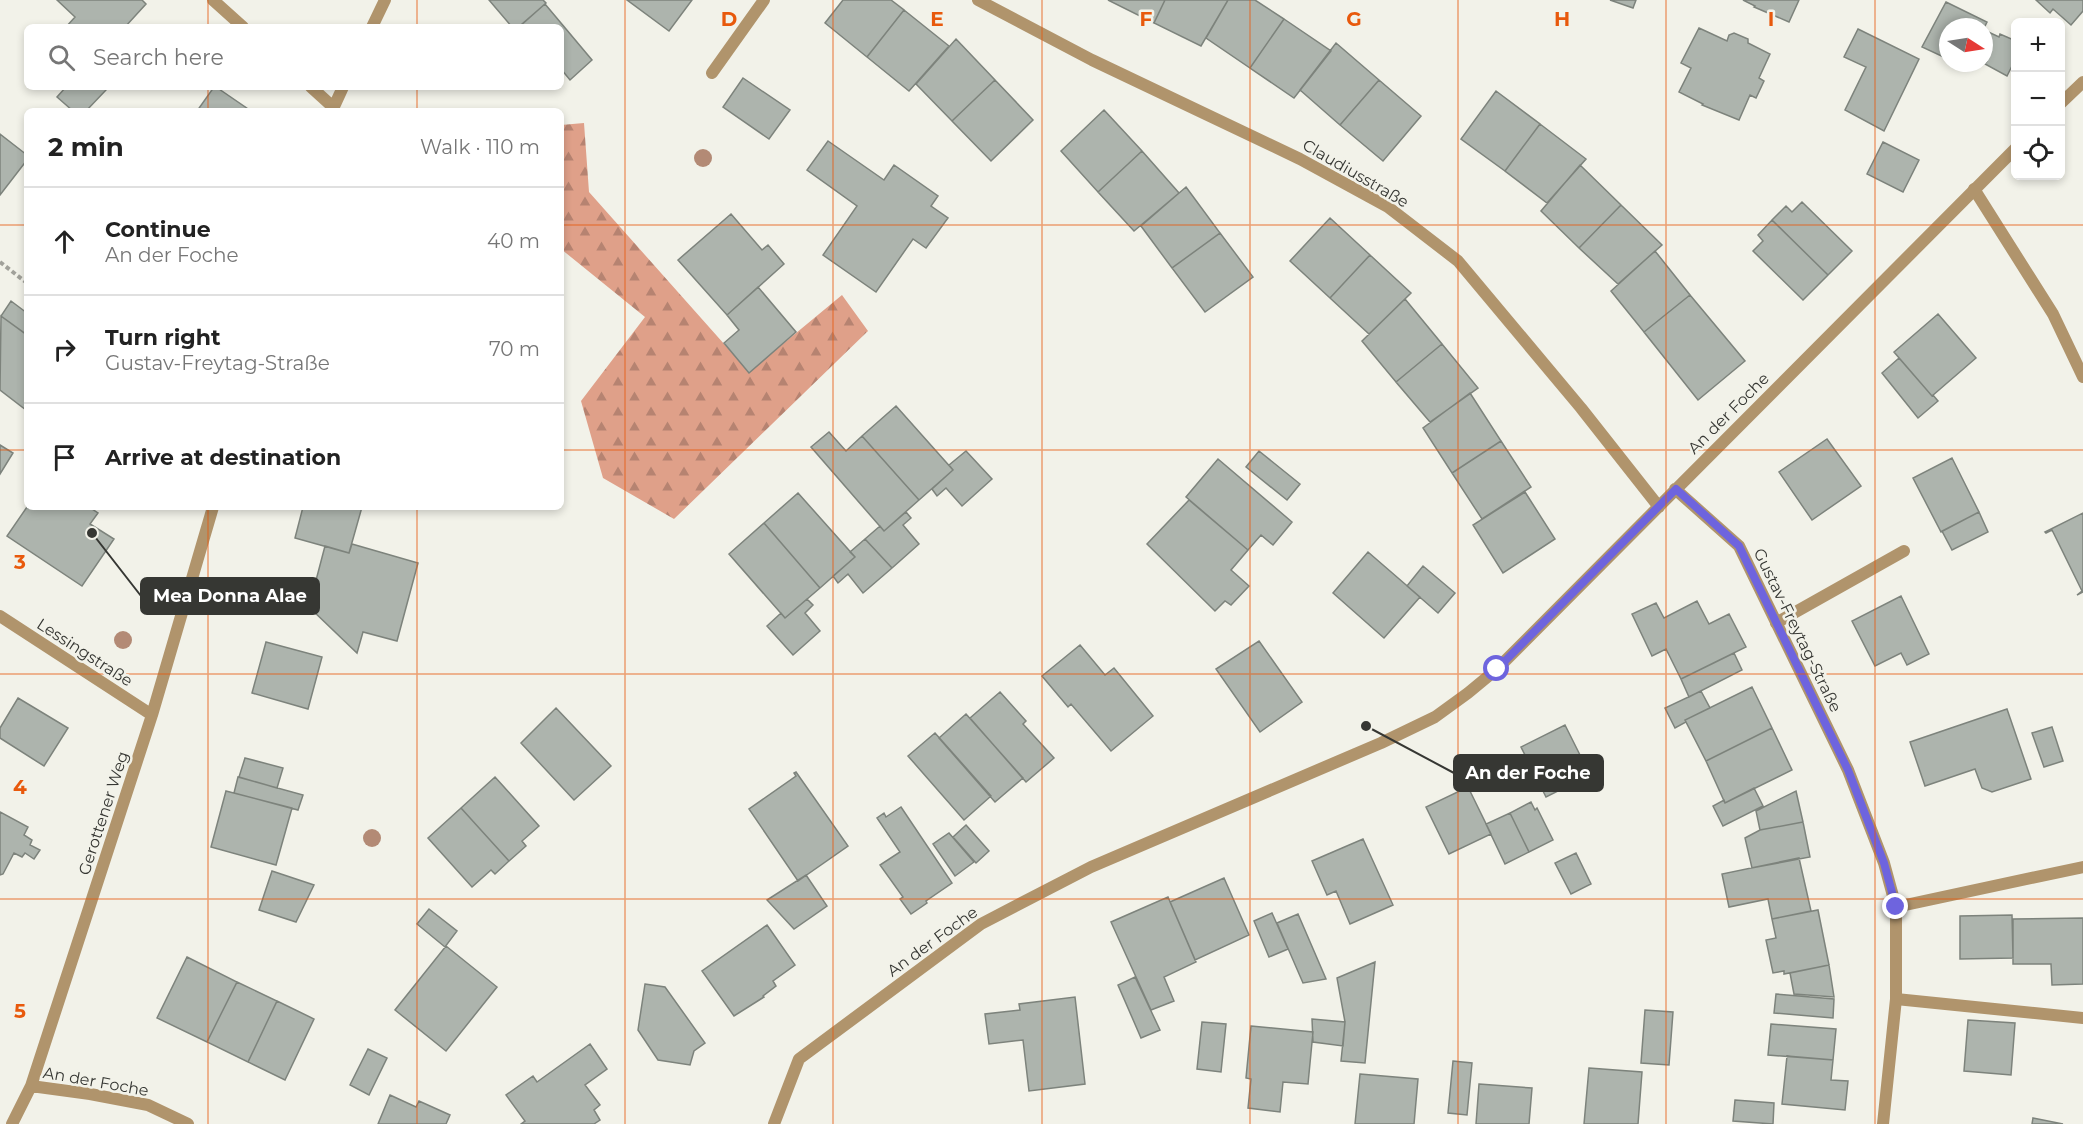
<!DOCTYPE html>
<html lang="en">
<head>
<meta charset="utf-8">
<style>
  :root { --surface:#fff; --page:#f2f2f2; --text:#222; --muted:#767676; --line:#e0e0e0 }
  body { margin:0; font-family:Montserrat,sans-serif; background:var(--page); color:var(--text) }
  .controls { position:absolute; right:18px; top:18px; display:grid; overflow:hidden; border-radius:9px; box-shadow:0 3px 9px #0003 }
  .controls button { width:54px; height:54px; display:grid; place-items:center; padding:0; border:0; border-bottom:2px solid var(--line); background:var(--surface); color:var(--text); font:30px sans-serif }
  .compass { position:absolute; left:1939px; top:18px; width:54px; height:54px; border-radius:50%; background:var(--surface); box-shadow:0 3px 9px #0003; rotate:102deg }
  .stop { position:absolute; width:18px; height:18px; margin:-14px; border:4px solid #6e64de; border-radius:50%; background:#fff }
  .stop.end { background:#6e64de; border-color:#fff; box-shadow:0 2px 6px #0008 }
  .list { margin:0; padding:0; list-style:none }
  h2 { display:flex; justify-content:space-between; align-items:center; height:78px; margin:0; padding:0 24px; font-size:26px }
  h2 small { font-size:20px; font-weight:400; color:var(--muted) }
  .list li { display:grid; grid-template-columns:39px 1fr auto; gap:18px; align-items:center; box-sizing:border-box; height:108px; padding:0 24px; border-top:2px solid var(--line) }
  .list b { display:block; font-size:22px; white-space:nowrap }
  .list p { margin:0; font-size:20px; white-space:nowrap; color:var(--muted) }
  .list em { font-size:20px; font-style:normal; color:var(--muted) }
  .icon { flex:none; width:33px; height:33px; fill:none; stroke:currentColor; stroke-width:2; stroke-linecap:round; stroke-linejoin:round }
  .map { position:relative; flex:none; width:2083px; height:1124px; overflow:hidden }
  .search { position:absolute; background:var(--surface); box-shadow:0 3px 9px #0003; left:24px; top:24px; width:540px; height:66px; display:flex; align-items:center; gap:15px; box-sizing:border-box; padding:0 21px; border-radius:9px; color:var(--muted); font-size:22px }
  .panel { position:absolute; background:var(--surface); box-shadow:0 3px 9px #0003; left:24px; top:108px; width:540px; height:402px; border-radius:9px }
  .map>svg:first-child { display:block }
  .forest { fill:url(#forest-firs) }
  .building { fill:#adb4ad; stroke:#7d837c; stroke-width:1.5 }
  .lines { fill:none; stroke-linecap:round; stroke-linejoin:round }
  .path { stroke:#a1a19a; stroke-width:4; stroke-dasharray:4.5 3; stroke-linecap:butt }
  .service { stroke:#b0946c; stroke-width:12 }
  .minor { stroke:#b0946c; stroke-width:12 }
  .tree { fill:#b38a75 }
  .route { stroke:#6e64de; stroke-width:8 }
  .grid { fill:none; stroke:#e8590c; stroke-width:1.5; stroke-opacity:0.55 }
  .labels { text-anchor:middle; stroke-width:5; stroke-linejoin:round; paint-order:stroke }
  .street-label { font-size:16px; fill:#363733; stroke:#f2f2e9 }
  .grid-label { font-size:20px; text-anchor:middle; font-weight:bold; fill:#e8590c; stroke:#f2f2e9; stroke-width:5; stroke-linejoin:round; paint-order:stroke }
  .leader { fill:none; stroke:#363733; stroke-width:2 }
  .callout-dot { fill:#363733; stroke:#f2f2e9; stroke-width:2 }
  .callout { fill:#363733; stroke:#363733; stroke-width:2 }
  .callout-label { font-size:18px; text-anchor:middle; font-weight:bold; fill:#fff }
</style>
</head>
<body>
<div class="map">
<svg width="2083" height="1124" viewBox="0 0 2083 1124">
  <defs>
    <pattern id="forest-firs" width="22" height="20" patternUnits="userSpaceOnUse" patternTransform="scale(1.5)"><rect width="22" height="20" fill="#dfa089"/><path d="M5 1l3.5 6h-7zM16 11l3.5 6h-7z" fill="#b68371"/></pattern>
  </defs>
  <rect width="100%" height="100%" fill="#f2f2e9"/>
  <path class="forest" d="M584,123L589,192L749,372L842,295L868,331L674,519L603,478L581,401L645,317L561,249V125Z"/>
  <path class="building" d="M57,0H142L146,4L125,27H66L75,17Z
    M489,0H543L546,3L519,27H512Z
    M627,0H692L669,31Z
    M843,0H891L904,10L867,57L825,23Z
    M1108,0H1165L1154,23Z
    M1165,0H1228L1201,46L1154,23Z
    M1228,0H1255L1284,19L1250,68L1206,38Z
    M1610,0H1636L1633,8Z
    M1743,0H1799L1789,22L1754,7L1755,6Z
    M2036,0H2083V11L2071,25L2053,9L2050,13Z
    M1946,2L1987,22L1984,28L1948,27V59L1922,47Z
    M545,4L592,60L570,80L561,69V27H525L522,24Z
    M904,10L949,46L909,91L867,57Z
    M1284,19L1331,51L1294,98L1250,68Z
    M1699,28L1727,41L1729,35L1734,33L1748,39V43L1770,54L1759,78L1764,81L1756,98L1750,95L1739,120L1702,105L1703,104L1679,92L1691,68L1681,63Z
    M1858,29L1919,59L1884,131L1845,110L1866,67L1844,57Z
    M1984,30L1999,37L2000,34L2016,41V58L2007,76L1985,64L1987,61L1984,59Z
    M956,39L995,80L952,121L916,84Z
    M1336,43L1379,80L1340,125L1300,90Z
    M743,78L790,110L769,139L723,107Z
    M995,80L1033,120L991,161L952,121Z
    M1379,80L1421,116L1383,161L1340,125Z
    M66,87H104L107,89L86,111H73L57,97Z
    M214,87H216L251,111H197Z
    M1496,91L1540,124L1505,171L1461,139Z
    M1104,110L1142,151L1098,192L1061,151Z
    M1540,124L1586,159L1547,203L1505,171Z
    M0,134L27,155V160L0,195Z
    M828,141L884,180L894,165L938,196L931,206L948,218L926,248L913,239L876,292L823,255L857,206L807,170Z
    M1883,142L1919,160L1903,192L1867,174Z
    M1142,151L1179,193L1134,231L1098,192Z
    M1580,165L1621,205L1579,248L1541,211Z
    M1186,187L1220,233L1172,268L1141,226Z
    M1802,202L1852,251L1828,275L1772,220L1786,206L1792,212Z
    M1621,205L1662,245L1618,284L1579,248Z
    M731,214L762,250L768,245L784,264L727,315L678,260Z
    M1330,218L1370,255L1330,298L1290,261Z
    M1772,220L1828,275L1803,300L1753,251L1763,241L1758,235Z
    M1220,233L1253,277L1205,312L1172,268Z
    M1655,251L1690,295L1644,332L1611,291Z
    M1370,255L1411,293L1369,334L1330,298Z
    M758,287L796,332L749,373L724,343L739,330L727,315Z
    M1690,295L1745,361L1698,400L1644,332Z
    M1405,299L1442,344L1396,382L1362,341Z
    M11,301L27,313V335L1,316Z
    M1938,314L1976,358L1932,396L1894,352Z
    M1,316L27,335L26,410L0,390Z
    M1442,344L1478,388L1430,422L1396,382Z
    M1899,358L1932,396L1933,395L1938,401L1918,418L1882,373Z
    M1470,393L1501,441L1452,473L1423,428Z
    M896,406L953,470L919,500L862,436Z
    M829,432L846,451L862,436L919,500L884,531L811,447Z
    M1827,439L1861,486L1812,520L1779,472Z
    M1501,441L1531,487L1482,519L1452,473Z
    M0,445L13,453L0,474Z
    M966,451L992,479L962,506L946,488L937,496L932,489L953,470L949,465Z
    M1259,451L1300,484L1287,500L1246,467Z
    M1952,458L1979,512L1941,532L1913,478Z
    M1218,459L1292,522L1273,545L1261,535L1248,550L1186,497Z
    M1525,492L1555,539L1503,573L1473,525Z
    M798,493L855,557L820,588L764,523Z
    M1189,500L1248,550L1231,570L1249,586L1231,605L1225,601L1215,611L1147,544Z
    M27,507H89L98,513L90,524L114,539L82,586L7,536Z
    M303,507H362L349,553L295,538Z
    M906,512L911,518L903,525L919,544L892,568L865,539L880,526L884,531Z
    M1979,512L1988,532L1952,550L1942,531Z
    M2083,513V592L2077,595L2082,591L2052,530L2046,533L2045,532Z
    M764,523L820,588L785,618L729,554Z
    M865,539L892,568L863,593L848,574L838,583L833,576L855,557L850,552Z
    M352,544L418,563L397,641L363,632L357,653L309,607L325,546L349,553Z
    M1368,552L1420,597L1384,638L1333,593Z
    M1423,566L1455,593L1438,613L1407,586Z
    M1901,596L1929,654L1907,665L1901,653L1875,666L1852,621Z
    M807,599L813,605L805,613L820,631L793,655L767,626L781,613L785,618Z
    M1697,601L1709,624L1729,614L1746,647L1681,679L1666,649L1652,656L1632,614L1656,603L1664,618Z
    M1259,641L1302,702L1260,732L1216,669Z
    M266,642L322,657L308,709L252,693Z
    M1080,645L1105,675L1114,668L1153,716L1111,751L1071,704L1068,707L1042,676Z
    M1734,653L1742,670L1689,697L1681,679Z
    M1752,687L1772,728L1706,761L1685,720Z
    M1701,691L1710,708L1685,720L1686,722L1675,728L1665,708Z
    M1000,692L1026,721L1023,724L1054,758L1026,782L970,718Z
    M18,698L68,728L44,766L0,738V728Z
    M556,708L611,766L574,800L521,743Z
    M2007,709L2031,779L1992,792L1982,788L1975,769L1925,786L1910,742Z
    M966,714L1023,778L995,802L939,738Z
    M1565,725L1590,775L1546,797L1521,747Z
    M2052,727L2063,761L2044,767L2032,733Z
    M1772,728L1792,770L1725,803L1706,761Z
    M935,733L991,796L964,820L908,756Z
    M245,758L283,768L277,788L239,777Z
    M796,772L848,846L798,881L749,809L796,776L794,773Z
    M238,777L303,795L298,810L234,793Z
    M495,777L539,826L522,841L526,846L509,861L461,808Z
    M1468,787L1491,834L1449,854L1426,807Z
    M1754,788L1763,806L1723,826L1713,806L1724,800L1725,803Z
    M226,791L292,808L276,865L211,847Z
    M1796,791L1803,822L1760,830L1756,811Z
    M1531,802L1535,810L1537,808L1553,840L1529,852L1510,813Z
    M901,807L952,883L926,901L927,903L911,914L900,899L903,897L880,865L900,852L877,818L884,813L886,817Z
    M461,808L509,861L495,874L491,870L472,887L428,838Z
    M0,812L28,827L24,835L32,840L30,845L40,850L34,859L25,853L22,857L14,853L3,874L0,875Z
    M1510,813L1529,852L1505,864L1486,824Z
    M1803,822L1810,857L1752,868L1745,838L1760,830Z
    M966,825L989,851L976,863L953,837Z
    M949,833L974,862L955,876L933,844Z
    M1363,839L1393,905L1350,924L1336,891L1327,895L1312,861Z
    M1576,853L1591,884L1571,894L1555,863Z
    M1799,858L1811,911L1772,919L1768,899L1729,907L1722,874Z
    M272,871L314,885L296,922L259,910Z
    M806,875L827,906L794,929L767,900Z
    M1224,878L1249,935L1195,960L1170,902Z
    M1168,897L1196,962L1164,977L1174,1001L1151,1010L1111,922Z
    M429,909L457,931L445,947L417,924Z
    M1818,910L1829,965L1784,974V971L1773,973L1766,940L1776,938L1772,919Z
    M1272,913L1288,949L1269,957L1254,921Z
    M1298,914L1326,979L1303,983L1277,923Z
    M2012,915L2013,958L1960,959V916Z
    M2083,918V984L2052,985L2051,964H2013V919Z
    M767,925L795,965L773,981L776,986L763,996L764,997L734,1016L702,971Z
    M446,946L497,987L446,1051L395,1010Z
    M187,957L237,982L207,1042L157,1018Z
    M1375,962L1365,1063L1341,1061L1345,1022L1337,978Z
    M1829,965L1834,997L1794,994L1790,973Z
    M1135,977L1160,1030L1141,1038L1118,985Z
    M237,982L277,1001L248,1062L207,1042Z
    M645,984L665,987L705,1043L694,1051L690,1065L658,1060L638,1030Z
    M1776,994L1834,999L1833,1018L1774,1013Z
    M1075,997L1085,1084L1029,1091L1023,1040L989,1044L985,1014L1020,1010L1019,1004Z
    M277,1001L314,1019L285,1080L248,1062Z
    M1645,1010L1673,1012L1669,1065L1641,1063Z
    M1312,1019L1345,1022L1343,1046L1313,1042Z
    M1968,1020L2015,1023L2011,1075L1964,1071Z
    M1202,1022L1226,1024L1221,1072L1197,1069Z
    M1771,1024L1836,1029L1833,1060L1768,1055Z
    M1251,1026L1313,1032L1308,1084L1283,1082L1280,1112L1248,1108L1251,1079L1246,1078Z
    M590,1044L607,1069L585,1085L600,1105L594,1110L600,1120L594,1124H521L525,1121L506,1095L533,1076L537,1082Z
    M368,1049L387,1058L369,1095L350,1085Z
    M1787,1056L1833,1060L1831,1080L1848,1081L1845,1110L1782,1104Z
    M1453,1061L1472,1063L1467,1115L1448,1113Z
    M1589,1068L1642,1072L1638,1124H1584Z
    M1360,1074L1418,1079L1414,1124H1355Z
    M1479,1084L1532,1088L1529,1124H1476Z
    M390,1095L416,1107L419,1101L450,1115L446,1124H378Z
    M1735,1100L1774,1103L1773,1124L1733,1121Z
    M2033,1118L2063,1124H2032Z"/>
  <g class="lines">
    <path class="path" d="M0,262L27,283"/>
    <path class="service" d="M712,73L764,0
      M1974,189L2053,314L2083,377
      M1776,623L1904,551
      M1896,907L2083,867
      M1896,999L2083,1018"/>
    <path class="minor" d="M213,0L243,27
      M978,0L1092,60L1300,159L1388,207L1458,261L1581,408L1659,507
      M372,27L385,0
      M311,87L333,107
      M2060,104L2083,82
      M332,111L343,87
      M1675,489L1739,546L1848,770L1884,863L1896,907V999L1883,1124
      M0,616L152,715
      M31,1086L90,1094L148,1105L188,1124
      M12,1124L31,1086L152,715L213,507
      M774,1124L799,1059L981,924L1091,867L1381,743L1435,717L1468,693L1497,669L2016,148"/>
  </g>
  <g class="tree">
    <circle cx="703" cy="158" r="9"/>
    <circle cx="123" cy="640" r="9"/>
    <circle cx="372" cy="838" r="9"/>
  </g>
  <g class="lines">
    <path class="route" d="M1497,669L1676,489L1739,546L1848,770L1884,863L1896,907"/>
  </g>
  <path class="grid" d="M208,0V27M417,0V27M625,0V1124M833,0V1124M1042,0V1124M1250,0V1124M1458,0V1124M1666,0V1124M1875,0V1124M208,87V111M417,87V111M0,225H27M561,225H2083M0,450H27M561,450H2083M208,507V1124M417,507V1124M0,674H2083M0,899H2083"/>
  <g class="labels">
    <g class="street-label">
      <text transform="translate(1356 173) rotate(30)" y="6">Claudiusstraße</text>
      <text transform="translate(1728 413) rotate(-45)" y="6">An der Foche</text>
      <text transform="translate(1798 630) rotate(64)" y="6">Gustav-Freytag-Straße</text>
      <text transform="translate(85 652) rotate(33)" y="6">Lessingstraße</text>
      <text transform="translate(103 813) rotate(-72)" y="6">Gerottener Weg</text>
      <text transform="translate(932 941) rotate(-36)" y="6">An der Foche</text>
      <text transform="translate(96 1081) rotate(10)" y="6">An der Foche</text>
    </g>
  </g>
  <g class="grid-label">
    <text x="729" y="26">D</text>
    <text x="937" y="26">E</text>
    <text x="1146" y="26">F</text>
    <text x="1354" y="26">G</text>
    <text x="1562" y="26">H</text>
    <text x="1771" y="26">I</text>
    <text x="20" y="569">3</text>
    <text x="20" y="794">4</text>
    <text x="20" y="1018">5</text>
  </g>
  <path class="leader" d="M92 533L141 596M1366 726L1454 773"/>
  <g class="callout-dot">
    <circle cx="92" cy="533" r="6"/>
    <circle cx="1366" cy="726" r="6"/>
  </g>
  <g class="callout">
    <rect x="141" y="578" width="178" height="36" rx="6"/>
    <rect x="1454" y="755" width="149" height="36" rx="6"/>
  </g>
  <g class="callout-label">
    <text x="230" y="602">Mea Donna Alae</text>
    <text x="1528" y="779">An der Foche</text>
  </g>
</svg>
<div class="controls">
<button>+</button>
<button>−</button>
<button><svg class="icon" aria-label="locate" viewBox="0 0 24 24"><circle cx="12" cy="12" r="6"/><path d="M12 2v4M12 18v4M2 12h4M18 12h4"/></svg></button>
</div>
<svg class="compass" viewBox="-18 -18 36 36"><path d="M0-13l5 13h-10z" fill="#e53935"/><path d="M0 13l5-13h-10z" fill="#767676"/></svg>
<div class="stop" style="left:1497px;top:669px"></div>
<div class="stop end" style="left:1896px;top:907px"></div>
<div class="search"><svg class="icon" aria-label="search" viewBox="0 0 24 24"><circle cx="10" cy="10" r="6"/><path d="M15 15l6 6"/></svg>Search here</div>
<section class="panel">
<h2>2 min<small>Walk · 110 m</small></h2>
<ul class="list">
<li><svg class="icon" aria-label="ahead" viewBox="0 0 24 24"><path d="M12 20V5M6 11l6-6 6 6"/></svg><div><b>Continue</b><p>An der Foche</p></div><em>40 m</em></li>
<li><svg class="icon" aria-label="right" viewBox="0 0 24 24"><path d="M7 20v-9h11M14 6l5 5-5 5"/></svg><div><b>Turn right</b><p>Gustav-Freytag-Straße</p></div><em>70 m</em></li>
<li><svg class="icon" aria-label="arrive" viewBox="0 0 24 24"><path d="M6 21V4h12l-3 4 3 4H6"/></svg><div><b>Arrive at destination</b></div></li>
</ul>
</section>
</div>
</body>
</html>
